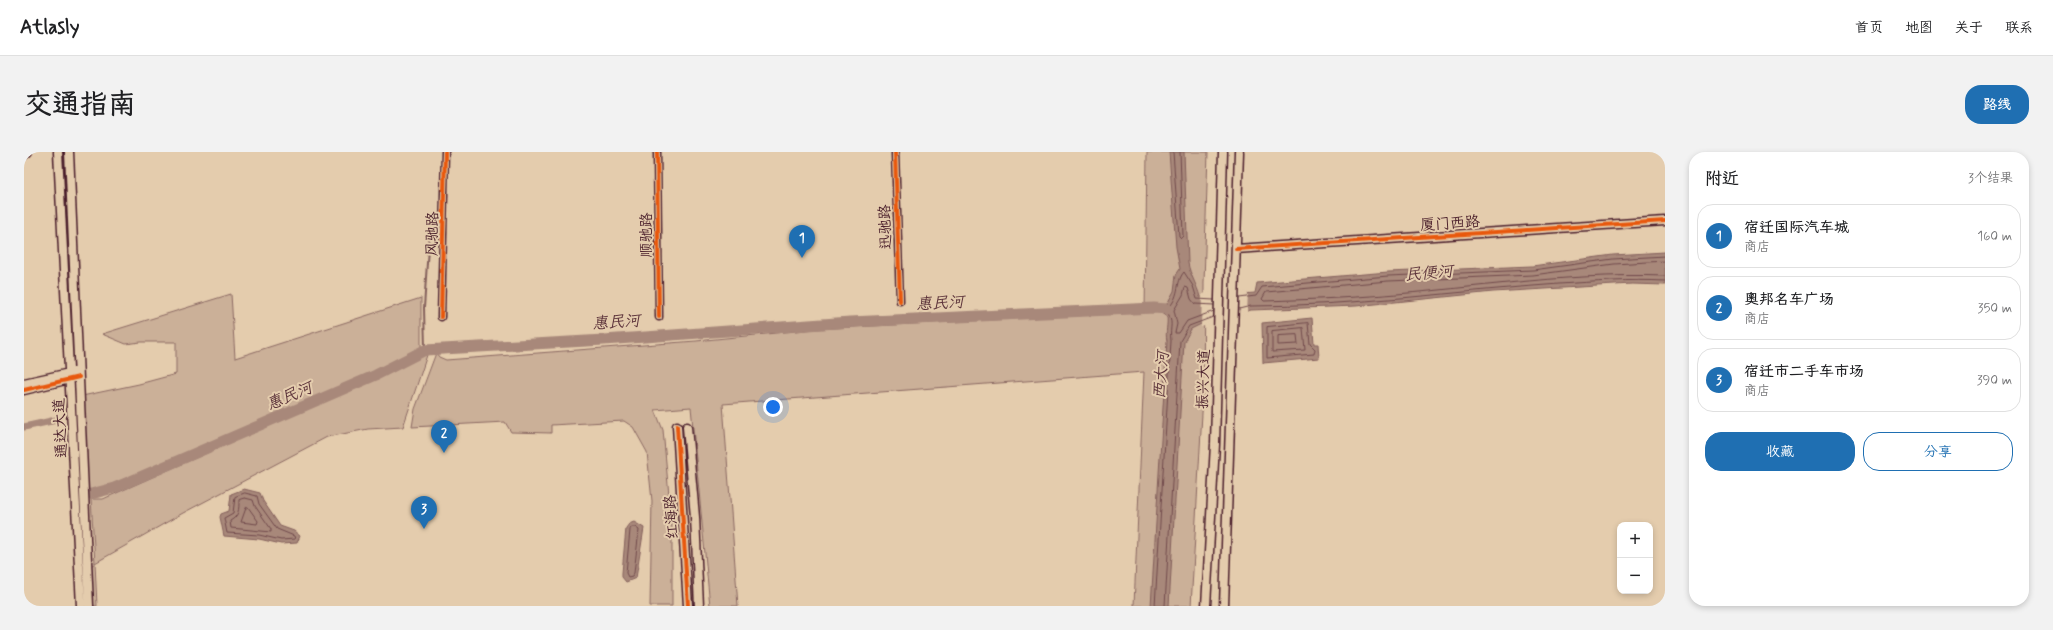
<!DOCTYPE html>
<html lang="zh">
<head>
<meta charset="utf-8">
<style>
  :root { --surface:#fff; --page:#f2f2f2; --text:#202124; --muted:#757577; --line:#e0e0e0; --accent:#1f6fb2 }
  body { margin:0; font-family:Mynerve,"LXGW WenKai TC",sans-serif; background:var(--page); color:var(--text) }
  .controls { position:absolute; right:12px; bottom:12px; display:grid; overflow:hidden; border-radius:8px; box-shadow:0 2px 6px #0003 }
  .controls button { width:36px; height:36px; display:grid; place-items:center; padding:0; border:0; border-bottom:1px solid var(--line); background:var(--surface); color:var(--text); font:20px sans-serif }
  .you { position:absolute; left:749px; top:255px; width:14px; height:14px; margin:-10px; border:3px solid #fff; border-radius:50%; background:#1a73e8; box-shadow:0 0 0 6px #1a73e833 }
  .badge { display:grid; place-items:center; width:26px; height:26px; border-radius:50%; background:var(--accent); color:#fff; font-size:13px; font-weight:700 }
  .pin { position:absolute; translate:-50% -33px; filter:drop-shadow(0 1px 2px #0008) }
  .pin::after { content:''; position:absolute; top:21px; width:14px; height:12px; background:inherit; clip-path:polygon(0 0,100% 0,50% 100%) }
  .list { margin:0; padding:0; list-style:none }
  h2 { display:flex; justify-content:space-between; align-items:center; height:52px; margin:0; padding:0 16px; font-size:17px }
  h2 small { font-size:13px; font-weight:400; color:var(--muted) }
  .list li { display:grid; grid-template-columns:26px 1fr auto; gap:12px; align-items:center; box-sizing:border-box; height:64px; margin:0 8px 8px; padding:0 8px; border:1px solid var(--line); border-radius:16px }
  .list b { display:block; font-size:15px; white-space:nowrap }
  .list p { margin:0; font-size:13px; white-space:nowrap; color:var(--muted) }
  .list em { font-size:13px; font-style:normal; color:var(--muted) }
  .actions { display:flex; gap:8px; padding:12px 16px }
  .actions a { flex:1; padding:9px 0; border:1px solid var(--accent); border-radius:16px; text-align:center; font-size:14px; color:var(--accent) }
  .actions .main { background:var(--accent); color:#fff }
  .map { position:relative; flex:none; width:1641px; height:454px; overflow:hidden; border-radius:16px }
  header { display:flex; align-items:center; gap:24px; box-sizing:border-box; height:56px; padding:0 20px; background:var(--surface); border-bottom:1px solid var(--line) }
  header strong { font-size:19px }
  nav { display:flex; gap:22px; margin-inline-start:auto; font-size:14px }
  .intro { display:flex; align-items:center; justify-content:space-between; box-sizing:border-box; height:96px; padding:0 24px }
  h1 { margin:0; font-size:28px }
  .button { padding:10px 18px; border-radius:16px; background:var(--accent); color:#fff; font-size:14px; font-weight:700 }
  main { display:flex; gap:24px; padding:0 24px }
  aside { flex:1; background:var(--surface); border-radius:16px; box-shadow:0 2px 6px #0003 }
  .map>svg:first-child { display:block }
  .green { fill:#cbb098; stroke:#8a6862 }
  .water { fill:#a8887a; stroke:#825e5a }
  .pier { fill:#e4ccad }
  .lines { fill:none; stroke-linecap:round; stroke-linejoin:round }
  .shore { stroke:#70494b; stroke-width:1 }
  .stream { stroke:#825e5a; stroke-width:2 }
  .canal { stroke:#a8887a; stroke-width:7 }
  .river { stroke:#a8887a; stroke-width:11 }
  .street-casing { stroke:#4a1f2b; stroke-width:9 }
  .secondary-casing { stroke:#4a1f2b; stroke-width:11 }
  .primary-casing { stroke:#4a1f2b; stroke-width:12 }
  .street { stroke:#e4ccad; stroke-width:6 }
  .secondary { stroke:#e4ccad; stroke-width:8 }
  .primary { stroke:#e4ccad; stroke-width:9 }
  .cycleway-casing { stroke:#e4ccad; stroke-width:6 }
  .cycleway { stroke:#e8590c; stroke-width:4 }
  .labels { text-anchor:middle; stroke-width:4; stroke-linejoin:round; paint-order:stroke }
  .street-label { font-size:15px; fill:#4a1f2b; stroke:#e4ccad }
  .water-label { font-size:16px; font-style:italic; fill:#5d343b; stroke:#e4ccad }
</style>
</head>
<body>
<header>
<strong>Atlasly</strong>
<nav><a>首页</a><a>地图</a><a>关于</a><a>联系</a></nav>
</header>
<div class="intro"><h1>交通指南</h1><a class="button">路线</a></div>
<main>
<div class="map">
<svg width="1641" height="454" viewBox="0 0 1641 454">
  <rect width="100%" height="100%" fill="#e4ccad"/>
  <filter id="ink" filterUnits="userSpaceOnUse"><feTurbulence type="fractalNoise" baseFrequency=".025" numOctaves="2"/><feDisplacementMap in="SourceGraphic" scale="8" xChannelSelector="R" yChannelSelector="G"/><feConvolveMatrix kernelMatrix="1 2 1 2 8 2 1 2 1" color-interpolation-filters="sRGB"/></filter>
  <g filter="url(#ink)">
    <path class="green" d="M1123,0H1184L1180,131L1179,244L1167,454H1110L1120,220L699,252L714,454H686L667,255L631,258L639,278L648,376V454H626L628,349L623,300L609,275L600,269L527,273V281L487,280L481,270L388,275L391,257L412,201L415,205L422,208L672,189L792,177L1121,160Z
      M207,142L211,206L397,146V194L396,198L344,224L105,327L67,339L62,338L58,244L115,232L152,222V190H117L102,192L78,182Z
      M404,200L379,275L344,277L303,285L159,361L71,411L73,454H69L67,414L71,411L67,347H79L303,248Z"/>
    <path class="water" d="M1145,0H1160L1164,111C1166,123 1173,133 1176,145L1231,141L1233,131L1364,120L1508,114L1589,103L1641,100V133L1608,132L1469,140L1332,154L1227,158L1177,172L1167,177L1160,190L1145,454H1127L1143,189C1141,180 1144,173 1143,165L1130,156L1143,152L1150,139L1152,123L1156,117L1152,95Z
      M1288,166L1290,192H1294L1295,206L1239,211L1238,171Z
      M220,337L236,341L239,349L256,374L270,379L276,384L273,391L257,392L235,387L200,384L196,365L197,362L205,359L207,342Z
      M610,370L620,376L612,426L602,430L598,425V421L602,376L605,372Z"/>
    <path class="pier" d="M1224,140L1223,161L1177,175L1178,142Z"/>
    <g class="lines">
      <path class="shore" d="M1149,0L1155,84L1157,86L1159,84L1156,0
        M1641,109L1590,112L1509,123L1364,129L1242,140L1238,147L1240,149C1271,148 1301,147 1332,145C1435,139 1537,120 1641,124
        M1215,146L1232,144L1238,135L1364,124L1509,118L1589,107L1641,104
        M1215,157L1227,154C1330,154 1432,139 1535,132C1570,130 1606,127 1641,129
        M1190,159L1163,169L1155,181H1151L1153,172L1150,158L1159,143L1161,135L1164,136L1167,147L1171,152L1190,153
        M1284,171L1286,192L1291,197L1290,202L1243,206V175Z
        M1279,176L1281,198L1248,200V179Z
        M1273,183L1274,192L1254,193V184Z
        M221,341L233,344L235,352L253,377L270,384L271,387L257,388L235,383L203,381L200,366L209,361L211,345Z
        M221,346L229,348L231,354L247,377V380L207,376L206,369C215,364 215,358 215,348Z
        M224,355L234,369L233,372L217,370L222,356Z
        M608,375H611L615,378L610,421L608,424L604,425L602,421L606,378Z
        M1131,454L1147,189C1145,173 1151,172 1142,158C1157,146 1151,130 1160,120L1169,134L1173,147L1190,148
        M1141,454L1156,189L1165,174L1189,165"/>
      <path class="stream" d="M401,198L400,156L405,80"/>
      <path class="canal" d="M0,275L32,268"/>
      <path class="river" d="M67,342L90,336L109,328L352,223L401,198L580,188L826,170L1130,156L1143,157"/>
      <defs>
        <path id="street" d="M633,0L635,165
          M871,0L876,149
          M417,165L421,0"/>
        <path id="secondary" d="M34,0L57,454
          M45,0L65,454
          M1212,97L1641,69
          M0,231L50,220
          M0,238L50,226
          M653,274L664,454
          M663,275L671,365L675,454
          M1182,454L1191,292L1199,0
          M1200,454L1215,0"/>
        <path id="primary" d="M0,2L3,0"/>
      </defs>
      <use href="#street" class="street-casing"/>
      <use href="#secondary" class="secondary-casing"/>
      <use href="#primary" class="primary-casing"/>
      <use href="#street" class="street"/>
      <use href="#secondary" class="secondary"/>
      <use href="#primary" class="primary"/>
      <defs>
        <path id="cycleway" d="M633,0L635,165
          M871,0L876,149
          M1212,97L1641,69
          M417,165L421,0
          M0,238L55,225
          M653,274L664,454"/>
      </defs>
      <use href="#cycleway" class="cycleway-casing"/>
      <use href="#cycleway" class="cycleway"/>
    </g>
  </g>
  <g class="labels">
    <g class="street-label">
      <text transform="translate(1426 71) rotate(-4)" y="5">厦门西路</text>
      <text transform="translate(861 75) rotate(-92)" y="5">迅驰路</text>
      <text transform="translate(408 82) rotate(-89)" y="5">风驰路</text>
      <text transform="translate(622 83) rotate(-90)" y="5">顺驰路</text>
      <text transform="translate(1179 227) rotate(-88)" y="5">振兴大道</text>
      <text transform="translate(36 276) rotate(-93)" y="5">通达大道</text>
      <text transform="translate(647 365) rotate(-94)" y="5">红海路</text>
    </g>
    <g class="water-label">
      <text transform="translate(1405 120) rotate(-5)" y="6">民便河</text>
      <text transform="translate(916 150) rotate(-3)" y="6">惠民河</text>
      <text transform="translate(592 169) rotate(-4)" y="6">惠民河</text>
      <text transform="translate(1136 223) rotate(-85)" y="6">西大河</text>
      <text transform="translate(265 243) rotate(-23)" y="6">惠民河</text>
    </g>
  </g>
</svg>
<div class="controls">
<button>+</button>
<button>−</button>
</div>
<div class="you"></div>
<div class="pin badge" style="left:778px;top:106px">1</div>
<div class="pin badge" style="left:420px;top:301px">2</div>
<div class="pin badge" style="left:400px;top:377px">3</div>
</div>
<aside>
<h2>附近<small>3个结果</small></h2>
<ul class="list">
<li><span class="badge">1</span><div><b>宿迁国际汽车城</b><p>商店</p></div><em>160 m</em></li>
<li><span class="badge">2</span><div><b>奥邦名车广场</b><p>商店</p></div><em>350 m</em></li>
<li><span class="badge">3</span><div><b>宿迁市二手车市场</b><p>商店</p></div><em>390 m</em></li>
</ul>
<div class="actions"><a class="main">收藏</a><a>分享</a></div>
</aside>
</main>
</body>
</html>
